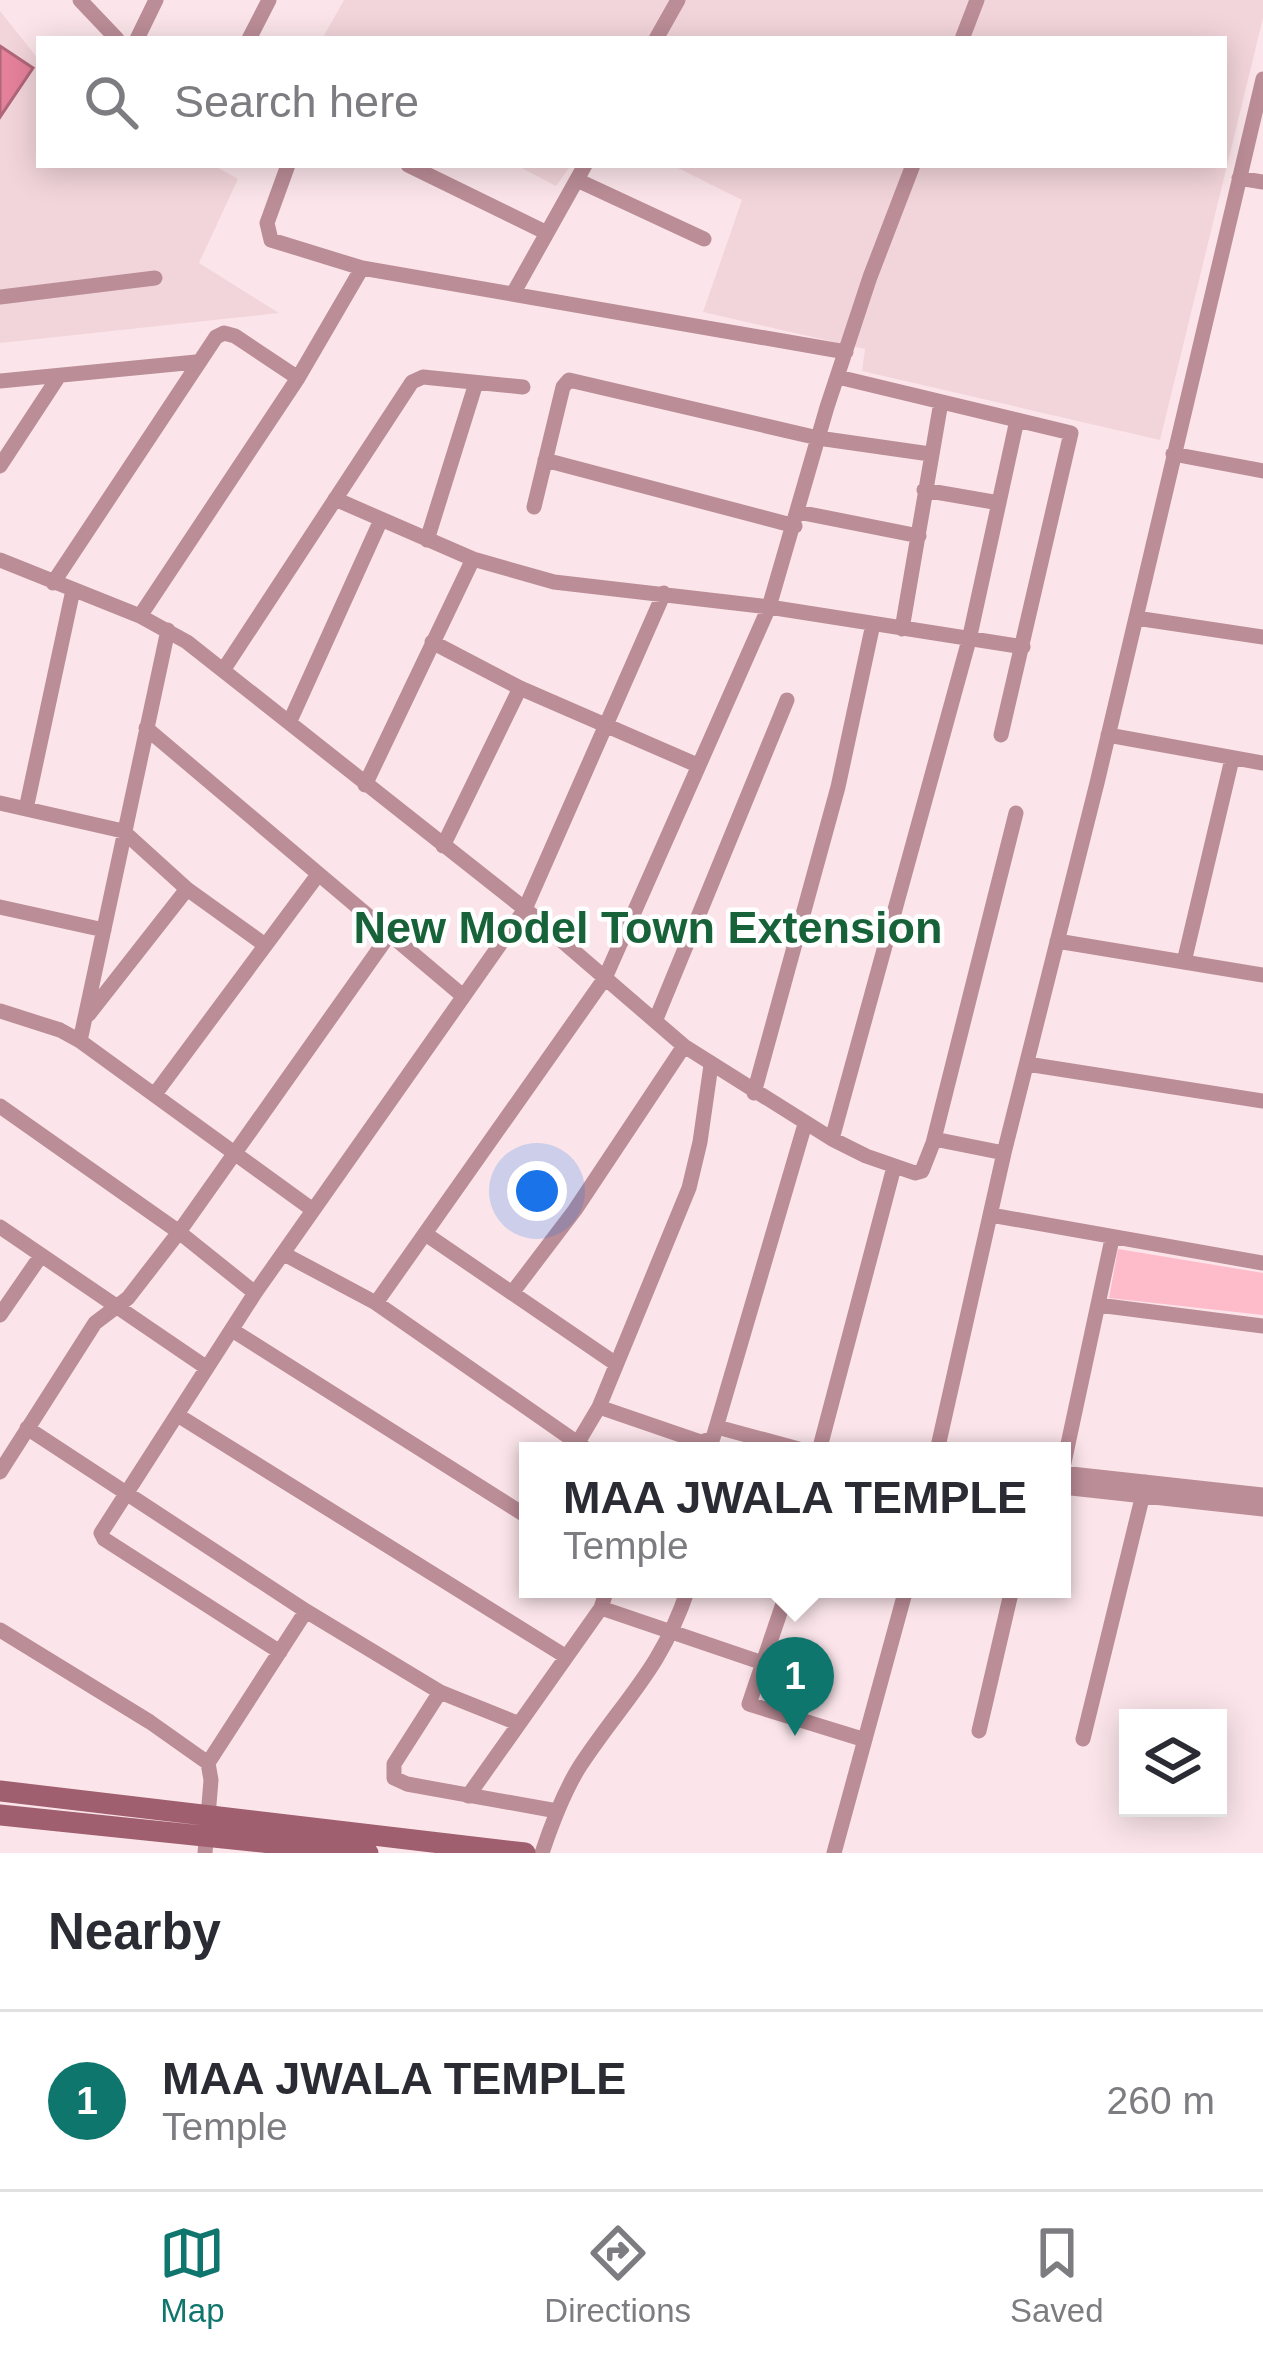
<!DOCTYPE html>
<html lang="en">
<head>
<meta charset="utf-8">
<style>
  :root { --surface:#fff; --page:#f2f2f3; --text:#2b2b33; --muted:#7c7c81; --line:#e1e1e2; --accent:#0f766e }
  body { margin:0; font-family:Arial,sans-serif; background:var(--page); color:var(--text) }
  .controls { position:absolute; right:36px; bottom:36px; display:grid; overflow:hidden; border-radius:0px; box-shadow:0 6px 30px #0003 }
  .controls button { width:108px; height:108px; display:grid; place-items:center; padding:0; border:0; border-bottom:3px solid var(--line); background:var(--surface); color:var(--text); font:60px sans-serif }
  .you { position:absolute; left:537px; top:1191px; width:42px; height:42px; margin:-30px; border:9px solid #fff; border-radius:50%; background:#1a73e8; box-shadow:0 0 0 18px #1a73e833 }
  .badge { display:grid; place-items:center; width:78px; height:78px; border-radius:50%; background:var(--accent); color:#fff; font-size:39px; font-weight:700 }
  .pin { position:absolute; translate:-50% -99px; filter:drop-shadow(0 3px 6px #0008) }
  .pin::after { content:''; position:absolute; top:63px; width:42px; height:36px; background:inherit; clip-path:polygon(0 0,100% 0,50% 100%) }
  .popup { position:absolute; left:519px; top:1442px; width:552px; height:156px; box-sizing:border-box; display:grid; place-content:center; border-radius:0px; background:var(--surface); filter:drop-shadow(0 3px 9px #0005); font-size:39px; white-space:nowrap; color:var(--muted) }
  .popup b { font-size:45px; color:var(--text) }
  .popup::after { content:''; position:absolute; left:50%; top:100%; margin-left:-24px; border:24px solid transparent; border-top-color:var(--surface) }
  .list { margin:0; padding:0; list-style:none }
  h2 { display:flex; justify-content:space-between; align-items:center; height:156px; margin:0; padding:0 48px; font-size:51px }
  h2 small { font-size:39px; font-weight:400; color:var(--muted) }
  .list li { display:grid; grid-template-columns:78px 1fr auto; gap:36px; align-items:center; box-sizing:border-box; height:180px; padding:0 48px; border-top:3px solid var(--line) }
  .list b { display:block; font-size:45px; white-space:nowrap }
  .list p { margin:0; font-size:39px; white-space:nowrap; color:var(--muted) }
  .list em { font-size:39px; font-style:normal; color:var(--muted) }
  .icon { flex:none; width:66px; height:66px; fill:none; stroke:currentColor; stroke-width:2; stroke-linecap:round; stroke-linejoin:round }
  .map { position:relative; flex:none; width:1263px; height:1853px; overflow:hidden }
  .search { position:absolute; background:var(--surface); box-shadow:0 6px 30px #0003; left:36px; right:36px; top:36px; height:132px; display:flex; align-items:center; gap:30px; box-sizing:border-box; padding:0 42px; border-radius:0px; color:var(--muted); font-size:45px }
  .sheet { height:336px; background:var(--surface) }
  nav { display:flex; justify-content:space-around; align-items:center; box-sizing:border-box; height:168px; border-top:3px solid var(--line); background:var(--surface); font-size:33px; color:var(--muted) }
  nav a { display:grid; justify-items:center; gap:6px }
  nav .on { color:var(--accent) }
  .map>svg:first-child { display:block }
  .built { fill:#f2d5db }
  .green { fill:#febbca }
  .water { fill:#e5819b; stroke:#b0677a; stroke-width:3 }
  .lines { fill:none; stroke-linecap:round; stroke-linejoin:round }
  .minor { stroke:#bb8d97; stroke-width:15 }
  .secondary { stroke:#9f5f6f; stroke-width:21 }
  .labels { text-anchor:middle; stroke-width:9; stroke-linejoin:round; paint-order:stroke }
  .neighbourhood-label { font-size:45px; font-weight:bold; fill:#176238; stroke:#fff }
</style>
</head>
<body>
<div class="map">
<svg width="1263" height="1853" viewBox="0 0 1263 1853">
  <rect width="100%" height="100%" fill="#fbe5ea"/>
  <path class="built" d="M344,0H1263V18L1160,440L862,371L865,349L703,312L742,200L672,165H1224V39H322Z
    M0,11L39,60V165H213L238,179L199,263L279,313L0,343Z
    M516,165H571L556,186Z"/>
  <path class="green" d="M1118,1249L1263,1273V1315L1109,1298Z"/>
  <path class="water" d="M0,46L33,68L0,117Z"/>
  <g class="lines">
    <path class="minor" d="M80,0L117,39
      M137,39L156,0
      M249,39L269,0
      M656,39L678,0
      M962,39L977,0
      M288,165L267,223L271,240L362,268L846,352
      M408,165L547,233
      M1239,178L1263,182
      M577,180L704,239
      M514,292L585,165
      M0,297L155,278
      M838,377L1071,433L1001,735
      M0,381L196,362
      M1173,454L1263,471
      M545,460L795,526
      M0,466L59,376
      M924,490L999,503
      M335,499L473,559L554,582L769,607L1023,647
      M534,507L563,387L569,380L818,438L930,454
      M798,512L919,536
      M427,540L476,383
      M0,560L140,616L187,642L525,909L684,1046L832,1139L866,1156L915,1173L922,1171L933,1143L939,1140L1004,1153
      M53,583L216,337L224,333L235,336L298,378
      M140,616L298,378L362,268
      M1136,618L1263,637
      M902,629L941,402
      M432,642L520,688L697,765
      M224,669L412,382L423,377L523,387
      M290,721L380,522
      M146,728L463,996
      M1108,735L1263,763
      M365,785L473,559
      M0,803L123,831L187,889L265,945
      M26,809L73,590
      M443,846L520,688
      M0,907L104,930
      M1057,941L1263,975
      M1184,962L1232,759
      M0,1011L60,1030L80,1041L313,1210
      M89,1014L187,889
      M656,1019L787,700
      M80,1041L168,630
      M1027,1064L1263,1101
      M754,1093L838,787L873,624
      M155,1094L317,876
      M0,1106L179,1232L255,1293
      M832,1139L969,640L1017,420
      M933,1143L1016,813
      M991,1215L1263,1263
      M0,1227L207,1368
      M427,1235L616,1364
      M284,1254L376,1303L589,1451
      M512,1293L575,1210L684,1046
      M376,1303L605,978L769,607L827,407L870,277L913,165
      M1098,1305L1263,1326
      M0,1315L40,1257
      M232,1330L528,1517
      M599,1407L701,1442L713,1438L805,1124
      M179,1416L565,1656
      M717,1427L806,1451
      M27,1428L306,1611L440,1692L517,1723
      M577,1444L599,1407L689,1188L700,1142L711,1065
      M819,1451L894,1167
      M937,1451L1004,1153L1097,783L1263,79
      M0,1472L95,1323L128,1298L179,1232L389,935
      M1062,1472L1112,1239
      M1062,1473L1263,1495
      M1062,1487L1263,1509
      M788,1589L749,1704L862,1739
      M601,1608L760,1662
      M0,1630L150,1722L208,1763L211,1780L205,1853
      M280,1652L104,1539L101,1533L255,1293L525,909L664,593
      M440,1692L394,1764V1778L407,1784L557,1811
      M979,1731L1012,1589
      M1083,1739L1146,1482
      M208,1763L306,1611
      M468,1796L601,1608L607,1589
      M542,1853C552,1823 563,1793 580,1766C624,1699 661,1670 688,1589
      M834,1853L906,1589"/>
    <path class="secondary" d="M0,1791L525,1853
      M0,1815L368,1853"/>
  </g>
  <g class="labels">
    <g class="neighbourhood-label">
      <text x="648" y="943">New Model Town Extension</text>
    </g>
  </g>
</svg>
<div class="controls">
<button><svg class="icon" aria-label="layers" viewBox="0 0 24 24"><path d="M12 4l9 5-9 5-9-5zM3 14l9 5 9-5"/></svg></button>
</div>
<div class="you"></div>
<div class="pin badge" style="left:795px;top:1736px">1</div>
<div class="popup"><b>MAA JWALA TEMPLE</b>Temple</div>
<div class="search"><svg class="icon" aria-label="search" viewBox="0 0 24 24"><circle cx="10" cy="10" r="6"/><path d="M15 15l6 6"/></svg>Search here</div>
</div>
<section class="sheet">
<h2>Nearby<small></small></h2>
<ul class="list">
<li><span class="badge">1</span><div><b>MAA JWALA TEMPLE</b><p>Temple</p></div><em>260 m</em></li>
</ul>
</section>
<nav>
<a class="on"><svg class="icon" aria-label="map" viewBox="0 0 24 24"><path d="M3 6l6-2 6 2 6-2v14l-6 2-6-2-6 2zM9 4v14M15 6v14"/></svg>Map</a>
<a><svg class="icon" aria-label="directions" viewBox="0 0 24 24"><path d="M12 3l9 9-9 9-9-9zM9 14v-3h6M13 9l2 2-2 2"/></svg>Directions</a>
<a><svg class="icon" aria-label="saved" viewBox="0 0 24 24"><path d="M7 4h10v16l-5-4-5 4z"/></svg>Saved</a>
</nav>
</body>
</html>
